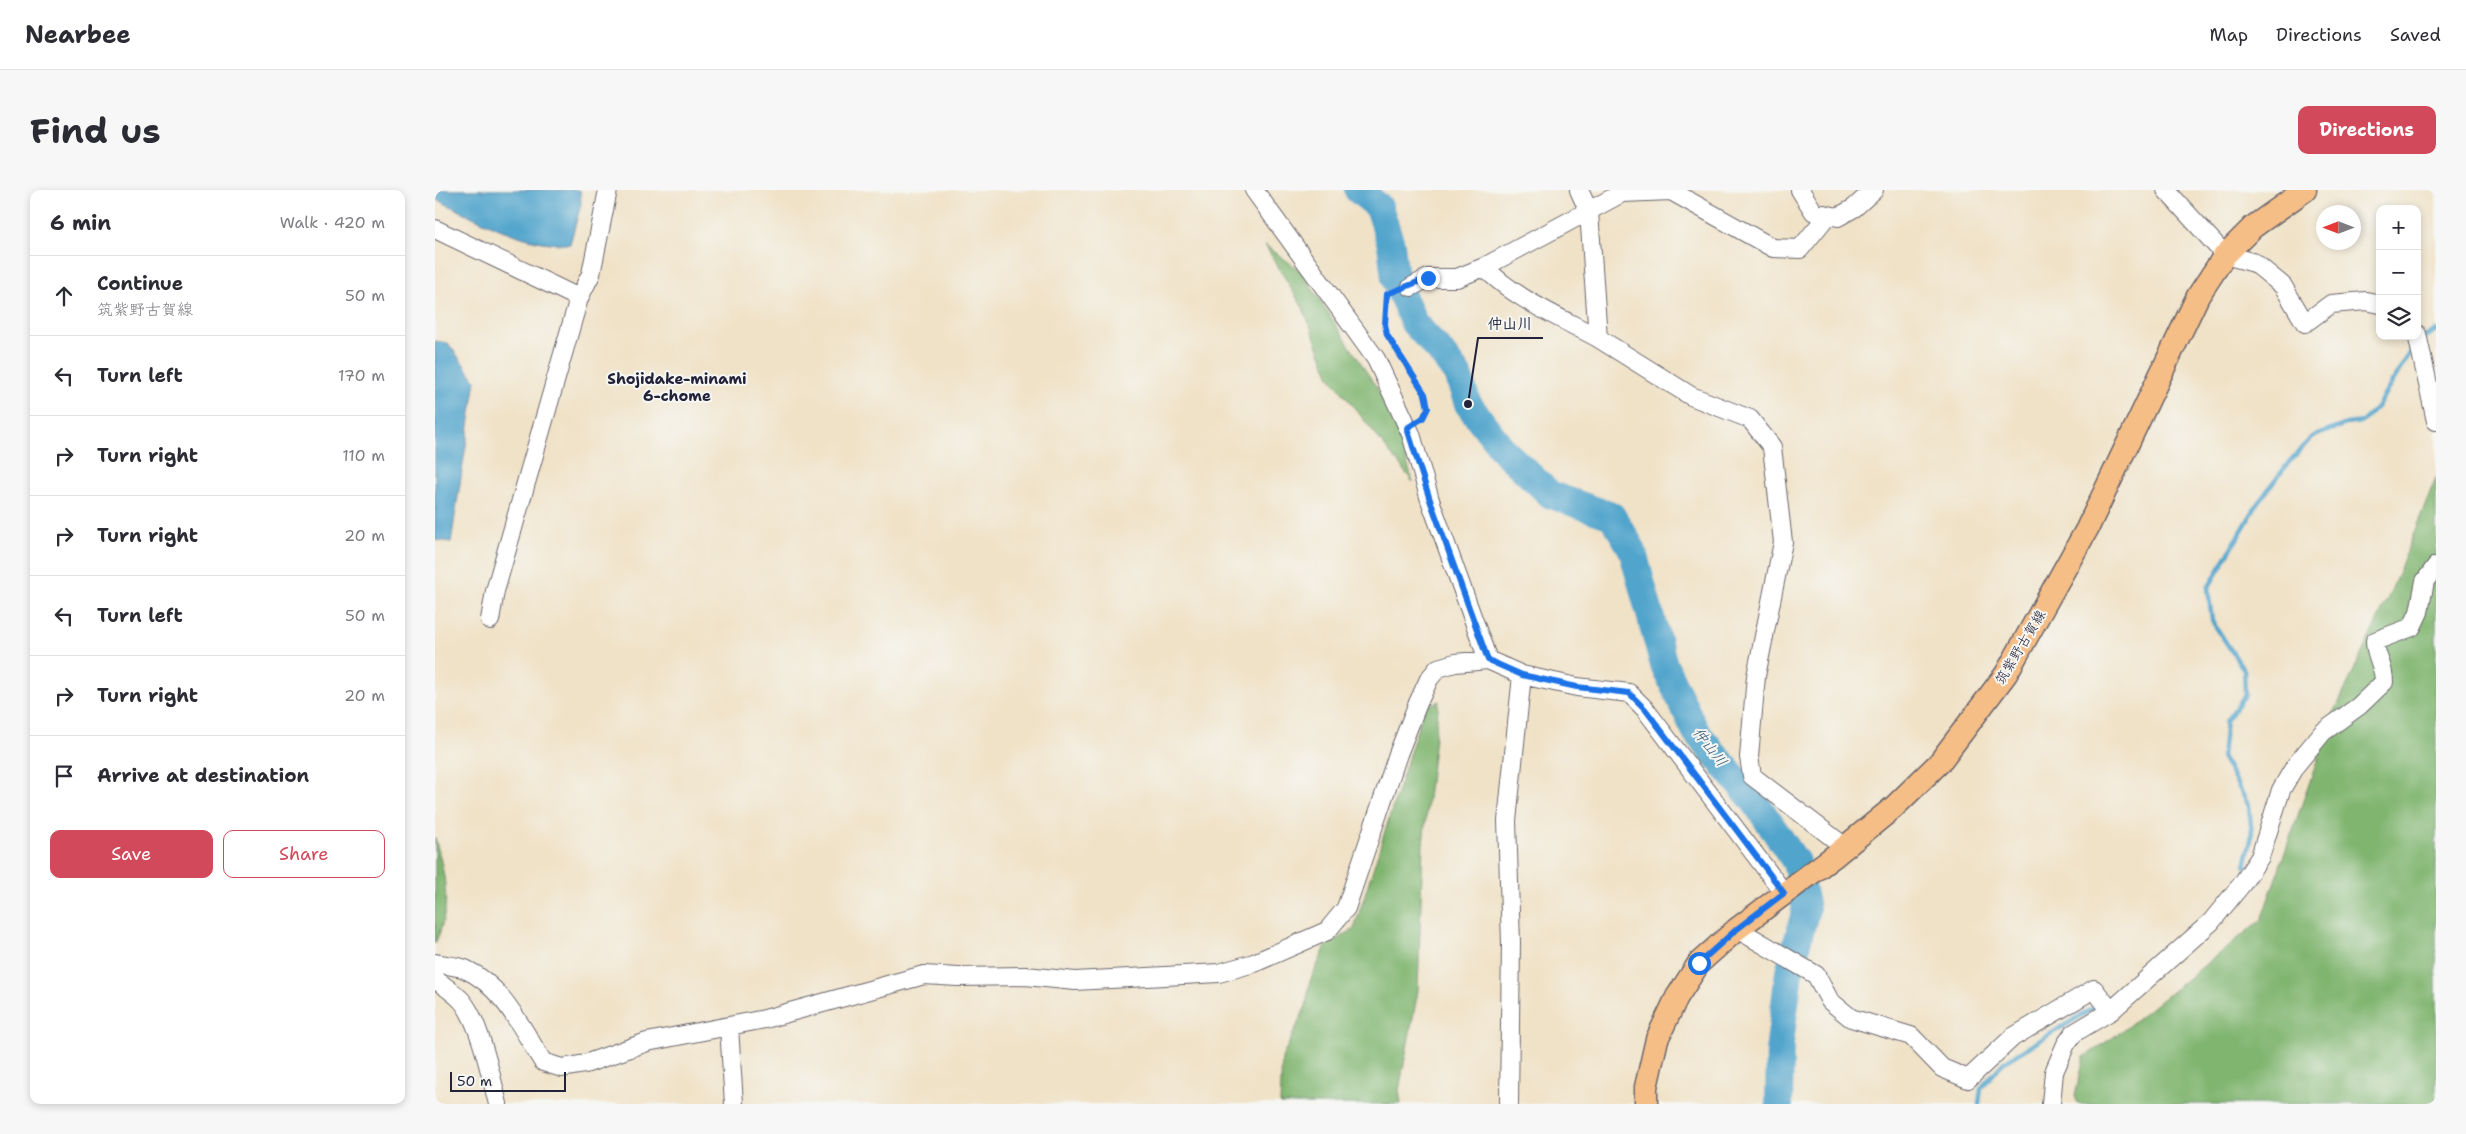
<!DOCTYPE html>
<html lang="en">
<head>
<meta charset="utf-8">
<style>
  :root { --surface:#fff; --page:#f7f7f7; --text:#2b2b33; --muted:#7c7c81; --line:#e1e1e2; --accent:#d1495b }
  body { margin:0; font-family:"Shantell Sans","Klee One",sans-serif; background:var(--page); color:var(--text) }
  .controls { position:absolute; right:15px; top:15px; display:grid; overflow:hidden; border-radius:10px; box-shadow:0 2px 8px #0003 }
  .controls button { width:45px; height:45px; display:grid; place-items:center; padding:0; border:0; border-bottom:1px solid var(--line); background:var(--surface); color:var(--text); font:25px sans-serif }
  .compass { position:absolute; left:1881px; top:15px; width:45px; height:45px; border-radius:50%; background:var(--surface); box-shadow:0 2px 8px #0003; rotate:270deg }
  .scale { position:absolute; left:15px; bottom:12px; width:116px; box-sizing:border-box; padding-left:5px; border:2px solid #22223b; border-top:0; font-size:14px; line-height:18px; white-space:nowrap; color:#22223b; -webkit-text-stroke:4px #f6f6f2; paint-order:stroke }
  .stop { position:absolute; width:15px; height:15px; margin:-11px; border:4px solid #1a73e8; border-radius:50%; background:#fff }
  .stop.end { background:#1a73e8; border-color:#fff; box-shadow:0 1px 5px #0008 }
  .list { margin:0; padding:0; list-style:none }
  h2 { display:flex; justify-content:space-between; align-items:center; height:65px; margin:0; padding:0 20px; font-size:21px }
  h2 small { font-size:16px; font-weight:400; color:var(--muted) }
  .list li { display:grid; grid-template-columns:32px 1fr auto; gap:15px; align-items:center; box-sizing:border-box; height:80px; padding:0 20px; border-top:1px solid var(--line) }
  .list b { display:block; font-size:19px; white-space:nowrap }
  .list p { margin:0; font-size:16px; white-space:nowrap; color:var(--muted) }
  .list em { font-size:16px; font-style:normal; color:var(--muted) }
  .actions { display:flex; gap:10px; padding:15px 20px }
  .actions a { flex:1; padding:11px 0; border:1px solid var(--accent); border-radius:10px; text-align:center; font-size:18px; color:var(--accent) }
  .actions .main { background:var(--accent); color:#fff }
  .icon { flex:none; width:28px; height:28px; fill:none; stroke:currentColor; stroke-width:2; stroke-linecap:round; stroke-linejoin:round }
  .map { position:relative; flex:none; width:2001px; height:914px; overflow:hidden; border-radius:10px }
  header { display:flex; align-items:center; gap:30px; box-sizing:border-box; height:70px; padding:0 25px; background:var(--surface); border-bottom:1px solid var(--line) }
  header strong { font-size:24px }
  nav { display:flex; gap:28px; margin-inline-start:auto; font-size:18px }
  .intro { display:flex; align-items:center; justify-content:space-between; box-sizing:border-box; height:120px; padding:0 30px }
  h1 { margin:0; font-size:35px }
  .button { padding:12px 22px; border-radius:10px; background:var(--accent); color:#fff; font-size:18px; font-weight:700 }
  main { display:flex; gap:30px; padding:0 30px }
  aside { flex:1; background:var(--surface); border-radius:10px; box-shadow:0 2px 8px #0003 }
  .map>svg:first-child { display:block }
  .forest { fill:#80b570; stroke:#516c56 }
  .water { fill:#51a4cc; stroke:#3a6384 }
  .lines { fill:none; stroke-linecap:round; stroke-linejoin:round }
  .stream { stroke:#51a4cc; stroke-width:4.5 }
  .river { stroke:#51a4cc; stroke-width:28 }
  .minor-casing { stroke:#6a656c; stroke-width:20 }
  .major-casing { stroke:#6a656c; stroke-width:25 }
  .path { stroke:#6a656c; stroke-width:2.5; stroke-dasharray:1 4; stroke-linecap:butt }
  .minor { stroke:#fff; stroke-width:18 }
  .major { stroke:#f6be87; stroke-width:22 }
  .route { stroke:#1a73e8; stroke-width:6 }
  .labels { text-anchor:middle; stroke-width:4; stroke-linejoin:round; paint-order:stroke }
  .street-label { font-size:14px; fill:#22223b; stroke:#f6f6f2 }
  .neighbourhood-label { font-size:15px; font-weight:bold; fill:#22223b; stroke:#f6f6f2 }
  .water-label { font-size:15px; font-style:italic; fill:#355675; stroke:#f6f6f2 }
  .leader { fill:none; stroke:#22223b; stroke-width:2 }
  .callout-dot { fill:#22223b; stroke:#f6f6f2; stroke-width:2 }
  .callout-label { font-size:15px; text-anchor:middle; font-weight:bold; fill:#22223b; stroke:#f6f6f2; stroke-width:4; stroke-linejoin:round; paint-order:stroke }
</style>
</head>
<body>
<header>
<strong>Nearbee</strong>
<nav><a>Map</a><a>Directions</a><a>Saved</a></nav>
</header>
<div class="intro"><h1>Find us</h1><a class="button">Directions</a></div>
<main>
<aside>
<h2>6 min<small>Walk · 420 m</small></h2>
<ul class="list">
<li><svg class="icon" aria-label="ahead" viewBox="0 0 24 24"><path d="M12 20V5M6 11l6-6 6 6"/></svg><div><b>Continue</b><p>筑紫野古賀線</p></div><em>50 m</em></li>
<li><svg class="icon" aria-label="left" viewBox="0 0 24 24"><path d="M17 20v-9H6M10 6l-5 5 5 5"/></svg><div><b>Turn left</b></div><em>170 m</em></li>
<li><svg class="icon" aria-label="right" viewBox="0 0 24 24"><path d="M7 20v-9h11M14 6l5 5-5 5"/></svg><div><b>Turn right</b></div><em>110 m</em></li>
<li><svg class="icon" aria-label="right" viewBox="0 0 24 24"><path d="M7 20v-9h11M14 6l5 5-5 5"/></svg><div><b>Turn right</b></div><em>20 m</em></li>
<li><svg class="icon" aria-label="left" viewBox="0 0 24 24"><path d="M17 20v-9H6M10 6l-5 5 5 5"/></svg><div><b>Turn left</b></div><em>50 m</em></li>
<li><svg class="icon" aria-label="right" viewBox="0 0 24 24"><path d="M7 20v-9h11M14 6l5 5-5 5"/></svg><div><b>Turn right</b></div><em>20 m</em></li>
<li><svg class="icon" aria-label="arrive" viewBox="0 0 24 24"><path d="M6 21V4h12l-3 4 3 4H6"/></svg><div><b>Arrive at destination</b></div></li>
</ul>
<div class="actions"><a class="main">Save</a><a>Share</a></div>
</aside>
<div class="map">
<svg width="2001" height="914" viewBox="0 0 2001 914">
  <rect width="100%" height="100%" fill="#f6f6f2"/>
  <filter id="ink" filterUnits="userSpaceOnUse"><feTurbulence type="fractalNoise" baseFrequency=".02" numOctaves="2"/><feDisplacementMap in="SourceGraphic" scale="10" xChannelSelector="R" yChannelSelector="G"/><feConvolveMatrix kernelMatrix="1 2 1 2 8 2 1 2 1" color-interpolation-filters="sRGB"/></filter>
  <filter id="wash" filterUnits="userSpaceOnUse"><feTurbulence type="fractalNoise" baseFrequency=".0096" numOctaves="4" result="noise"/><feDisplacementMap in="SourceGraphic" scale="20" xChannelSelector="R" yChannelSelector="G"/><feGaussianBlur stdDeviation="1.12" result="paint"/><feColorMatrix in="noise" values="0 0 0 0 0 0 0 0 0 0 0 0 0 0 0 0 0 1.4 0 .05"/><feComposite in="paint" operator="in"/></filter>
  <g filter="url(#wash)">
    <rect width="100%" height="100%" fill="#f0e2c7"/>
    <path class="forest" d="M830,55L866,81L957,221L978,292L895,187L868,118Z
      M2001,287V914H1643L1640,906L1649,867L1686,842L1826,730L1899,523L1956,401Z
      M1004,511L988,654L983,801L964,900L966,914H845L847,868L871,816L875,791L891,756L919,739L989,518Z
      M0,647C10,686 18,715 0,754Z"/>
    <path class="water" d="M0,0H145L146,14L135,54C87,56 42,28 0,9Z
      M0,151L13,153L41,191L16,352L0,350Z"/>
    <g class="lines">
      <path class="stream" d="M1987,149L2001,140
        M1810,676L1817,645L1814,616L1787,567L1791,531L1810,505L1809,480L1777,431L1773,398L1823,313L1854,272L1877,247L1911,234L1927,232L1942,217L1980,155
        M1671,810L1686,801
        M1544,914L1546,898L1569,872L1665,814"/>
      <path class="river" d="M923,0L944,17L956,54L960,89L979,133L1004,160L1023,185L1033,214L1069,261L1116,305L1177,326L1197,359L1229,475L1261,542L1320,612L1361,672L1371,719L1354,782L1345,853L1344,914"/>
    </g>
  </g>
  <g filter="url(#ink)">
    <g class="lines">
      <defs>
        <path id="minor" d="M819,0L941,169L976,244L995,310L1053,470
          M1144,0L1154,22L1163,148L1256,206L1315,229L1337,257L1348,352L1321,486L1314,567L1317,586L1410,657
          M1365,0L1379,22L1403,27L1419,18L1439,0
          M1731,0L1790,65L1820,73L1848,96L1870,133L1896,114L1931,111L1945,114
          M0,39L144,108
          M1049,77C1080,109 1124,127 1163,148
          M976,97L993,88H1022L1049,77L1187,3L1236,1L1338,58L1365,59L1392,26
          M1982,144L2001,231
          M55,430L60,401L144,108L156,84L173,0
          M1302,739L1381,785L1395,811L1416,828L1476,846L1507,878L1533,889L1578,847L1659,799L1676,821
          M0,773C9,775 21,776 30,779C68,796 87,839 108,872L127,878L150,874L212,852L330,829L489,785L523,787L591,786L640,791L784,783L819,773L892,741L911,718L963,564L983,513L994,489L1003,478L1020,473L1053,470L1087,485L1142,497L1194,503L1210,519L1349,703
          M0,789C9,796 20,803 27,811C45,832 56,887 63,914
          M294,837L299,914
          M1074,914L1076,753L1072,631L1087,485
          M1616,914L1619,882L1631,854L1639,843L1676,821L1776,732L1807,694L1825,667L1846,600L1860,576L1888,542L1924,516L1949,492C1949,474 1940,467 1940,451L1977,437L1984,422L1990,391L2001,376"/>
        <path id="major" d="M1211,914V897L1222,849L1242,807L1264,773L1302,739L1398,667L1459,617L1504,573L1571,484L1652,339L1763,106L1790,65L1818,37L1870,0"/>
      </defs>
      <use href="#minor" class="minor-casing"/>
      <use href="#major" class="major-casing"/>
      <path class="path" d="M961,102L953,104L950,134L952,145L990,204L993,218L986,228"/>
      <use href="#minor" class="minor"/>
      <use href="#major" class="major"/>
    </g>
  </g>
  <g class="lines" filter="url(#ink)">
    <path class="route" d="M993,88L952,104L950,134L952,145L990,204L993,218L988,228L972,238L995,310L1053,470L1087,485L1142,497L1194,503L1210,519L1349,703L1302,739L1264,773"/>
  </g>
  <g class="labels">
    <g class="street-label">
      <text transform="translate(1585 457) rotate(-59)" y="5">筑紫野古賀線</text>
    </g>
    <g class="neighbourhood-label">
      <text x="242" y="194">Shojidake-minami<tspan x="242" dy="17">6-chome</tspan></text>
    </g>
    <g class="water-label">
      <text transform="translate(1275 557) rotate(52)" y="5">仲山川</text>
    </g>
  </g>
  <path class="leader" d="M1033 214L1043 148H1108"/>
  <circle class="callout-dot" cx="1033" cy="214" r="5"/>
  <g class="callout-label">
    <text x="1075" y="139">仲山川</text>
  </g>
</svg>
<div class="controls">
<button>+</button>
<button>−</button>
<button><svg class="icon" aria-label="layers" viewBox="0 0 24 24"><path d="M12 4l9 5-9 5-9-5zM3 14l9 5 9-5"/></svg></button>
</div>
<svg class="compass" viewBox="-18 -18 36 36"><path d="M0-13l5 13h-10z" fill="#e53935"/><path d="M0 13l5-13h-10z" fill="#7c7c81"/></svg>
<div class="scale">50 m</div>
<div class="stop" style="left:1264px;top:773px"></div>
<div class="stop end" style="left:993px;top:88px"></div>
</div>
</main>
</body>
</html>
